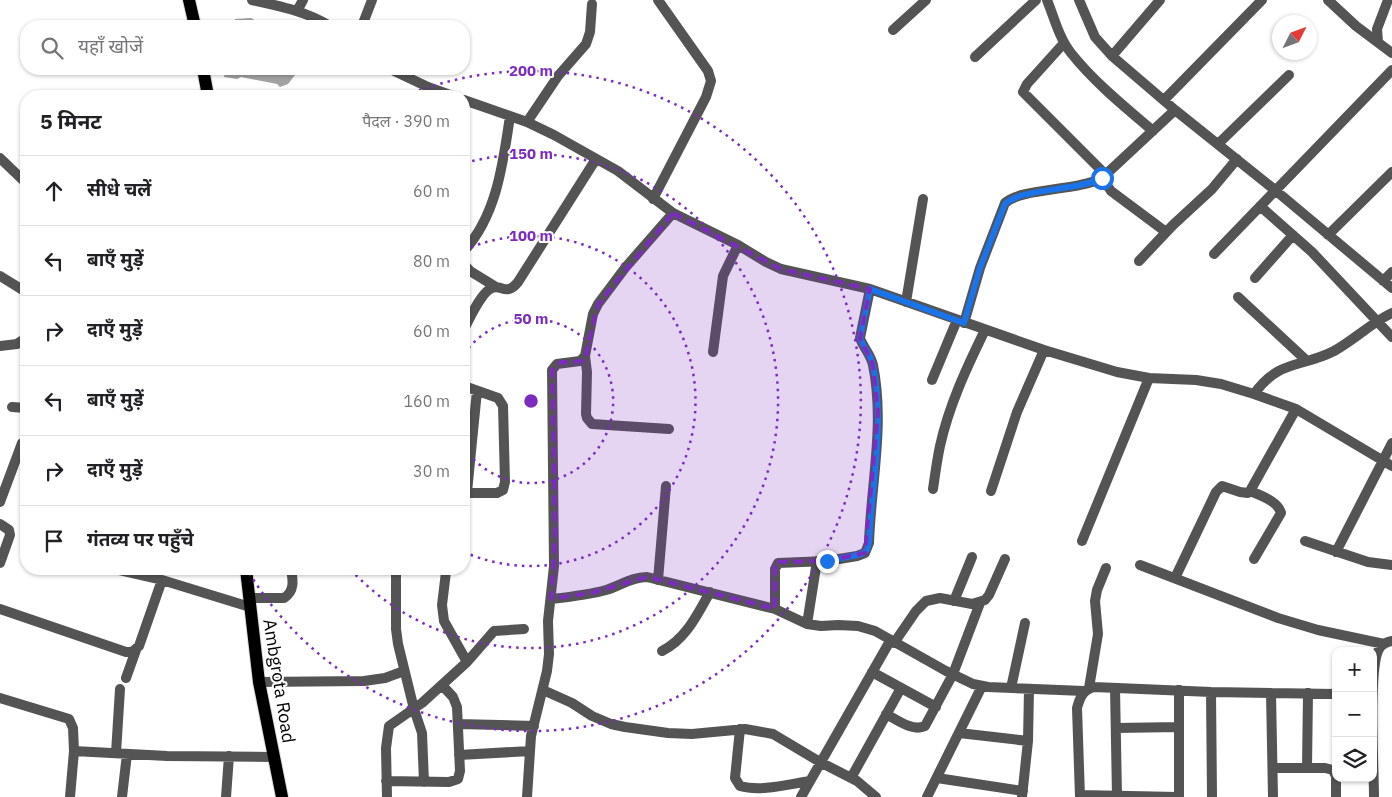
<!DOCTYPE html>
<html lang="hi">
<head>
<meta charset="utf-8">
<style>
  :root { --surface:#fff; --page:#f2f2f2; --text:#202124; --muted:#757577; --line:#e0e0e0 }
  body { margin:0; font-family:"IBM Plex Sans","Noto Sans Devanagari",sans-serif; background:var(--page); color:var(--text) }
  .controls { position:absolute; right:15px; bottom:15px; display:grid; overflow:hidden; border-radius:10px; box-shadow:0 1px 4px #0004 }
  .controls button { width:45px; height:45px; display:grid; place-items:center; padding:0; border:0; border-bottom:1px solid var(--line); background:var(--surface); color:var(--text); font:25px sans-serif }
  .compass { position:absolute; left:1272px; top:15px; width:45px; height:45px; border-radius:50%; background:var(--surface); box-shadow:0 1px 4px #0004; rotate:48deg }
  .stop { position:absolute; width:15px; height:15px; margin:-11px; border:4px solid #1a73e8; border-radius:50%; background:#fff }
  .stop.end { background:#1a73e8; border-color:#fff; box-shadow:0 1px 5px #0008 }
  .list { margin:0; padding:0; list-style:none }
  h2 { display:flex; justify-content:space-between; align-items:center; height:65px; margin:0; padding:0 20px; font-size:21px }
  h2 small { font-size:16px; font-weight:400; color:var(--muted) }
  .list li { display:grid; grid-template-columns:32px 1fr auto; gap:15px; align-items:center; box-sizing:border-box; height:70px; padding:0 20px; border-top:1px solid var(--line) }
  .list b { display:block; font-size:19px; white-space:nowrap }
  .list em { font-size:16px; font-style:normal; color:var(--muted) }
  .icon { flex:none; width:28px; height:28px; fill:none; stroke:currentColor; stroke-width:2; stroke-linecap:round; stroke-linejoin:round }
  .map { position:relative; flex:none; width:1392px; height:797px; overflow:hidden }
  .search { position:absolute; background:var(--surface); box-shadow:0 1px 4px #0004; left:20px; top:20px; width:450px; height:55px; display:flex; align-items:center; gap:12px; box-sizing:border-box; padding:0 18px; border-radius:20px; color:var(--muted); font-size:19px }
  .panel { position:absolute; background:var(--surface); box-shadow:0 1px 4px #0004; left:20px; top:90px; width:450px; height:485px; border-radius:20px }
  .map>svg:first-child { display:block }
  .water { fill:#a2a2a2 }
  .lines { fill:none; stroke-linecap:round; stroke-linejoin:round }
  .primary-casing { stroke:#dbdbdb; stroke-width:14 }
  .street { stroke:#545454; stroke-width:10 }
  .primary { stroke:#000; stroke-width:12 }
  .route { stroke:#1a73e8; stroke-width:6 }
  .marked { fill:#7b2cbf; fill-opacity:0.2; stroke:#7b2cbf; stroke-width:4; stroke-dasharray:10 6; stroke-linejoin:round }
  .ring { fill:none; stroke:#7b2cbf; stroke-width:2.5; stroke-dasharray:2.5 5 }
  .labels { text-anchor:middle; stroke-width:4; stroke-linejoin:round; paint-order:stroke }
  .street-label { font-size:18px; fill:#000; stroke:#fff }
  .centre { fill:#7b2cbf; stroke:#fff; stroke-width:2.5 }
  .ring-label { font-size:15px; text-anchor:middle; font-weight:bold; fill:#7b2cbf; stroke:#fff; stroke-width:4; stroke-linejoin:round; paint-order:stroke }
</style>
</head>
<body>
<div class="map">
<svg width="1392" height="797" viewBox="0 0 1392 797">
  <rect width="100%" height="100%" fill="#fff"/>
  <path class="water" d="M251,18L264,26H233L235,19Z
    M225,69H305L295,75L288,84L280,87L277,84L241,77L237,79L224,77Z"/>
  <g class="lines">
    <defs>
      <path id="primary" d="M189,0L195,26
        M203,69L208,96
        M246,569L259,682L282,797"/>
    </defs>
    <use href="#primary" class="primary-casing"/>
    <path class="street" d="M252,0C279,6 306,11 330,26
      M1047,0C1054,17 1059,38 1071,53C1094,82 1125,107 1153,131
      M1079,0L1095,37L1112,56L1175,110L1275,190L1392,288
      M1328,0L1356,26L1392,53
      M297,11L303,0
      M362,26L372,0
      M893,30L926,0
      M1378,42L1377,29L1388,0
      M1064,43L1027,84L1023,92L1106,175
      M1112,56L1160,0
      M975,57L1036,0
      M390,69L428,87L453,96
      M464,100L527,122L554,135L618,171L673,213L738,245L766,262L781,269L870,289L1044,350L1117,372L1149,378L1196,380L1221,384L1254,394L1296,409L1392,466
      M1164,100L1262,0
      M527,122L558,76L586,44L590,32L592,4
      M1218,144L1289,75
      M0,158L26,183
      M1102,178L1111,191L1166,232
      M653,199L706,97L711,81L708,71L658,0
      M1260,206L1312,252L1392,337
      M1328,235L1392,172
      M464,251C497,215 503,163 510,116
      M1214,254L1392,70
      M1139,261L1173,225L1212,189L1237,159
      M464,264L470,271L496,287
      M0,276L26,292
      M1255,278L1293,235
      M1383,281L1392,272
      M1238,297L1307,361
      M906,302L923,199
      M964,323L980,268L1005,203C1021,188 1077,191 1102,178L1175,110
      M464,329C470,318 480,295 490,289C501,282 505,298 518,282L596,159
      M0,346L17,344L26,338
      M713,352L723,276L738,245
      M585,356L587,372L586,414L587,418L592,424L669,429
      M932,380L957,320
      M464,386L498,398L503,406L505,482L503,490L497,493H464
      M1254,394C1279,359 1301,368 1334,351C1354,340 1371,323 1392,313
      M12,407L26,408
      M933,489C935,475 937,460 940,446C949,405 967,367 985,330
      M991,491L1017,412L1044,350
      M1250,491C1261,496 1278,501 1281,513L1254,559
      M467,492L477,391
      M0,502L22,443
      M0,524L9,530L10,535L0,563
      M1082,541L1149,378
      M1305,541L1368,562L1392,565
      M1336,552L1392,443
      M1140,565L1278,618L1318,630L1384,644
      M114,569L162,580L250,607
      M396,569V629L398,644L414,709L422,733L424,782
      M446,572L442,605L444,621L467,662
      M1175,578L1216,492L1222,486L1240,492L1248,493L1250,491L1296,409
      M658,580L666,486
      M249,598H284C295,591 293,580 291,569
      M551,599C569,597 588,595 606,590C620,586 631,577 647,577L775,609L807,624L821,626L838,625L858,626L875,631L946,671L973,684L988,687L1084,691
      M954,601L972,557
      M0,609L126,652H132L139,646L162,580
      M775,609V569L778,563L827,561L857,556L865,553L869,543C871,484 885,424 873,365C871,355 863,347 860,338L870,289
      M807,624L817,561
      M894,643L916,611L926,601L940,598L972,604L985,600L989,595L1005,559
      M662,651C686,639 697,615 710,592
      M872,672L936,707
      M126,678L136,650
      M259,682L364,681L385,678L404,671
      M1011,688L1025,623
      M1089,688L1098,634L1095,601L1097,590L1106,568
      M1115,688L1117,796
      M543,690L572,703L592,716L611,724L625,727L668,733L692,734L745,729L773,734L820,762L857,781L876,797
      M1179,690V797
      M1211,692L1212,797
      M1271,693L1273,797
      M0,698L69,719L73,728L74,751L167,756L273,757
      M886,714C897,720 913,732 925,726L953,674L980,603
      M458,724L534,726
      M1116,728L1179,727
      M740,729L735,778L740,786C761,792 789,784 810,781
      M959,733L1028,741
      M116,753L120,689
      M459,755L530,751
      M1273,768H1325L1333,770L1336,776V797
      M1307,768L1308,693
      M851,778L901,688
      M937,778L1023,791
      M386,781L449,782L458,779L460,771L457,707L453,697L442,685
      M1080,795L1178,797
      M70,797L74,751
      M122,797L127,754
      M226,797L229,756
      M387,797L386,748L389,726L422,703L467,662L494,631L524,629
      M527,797L531,736L547,671L549,654L548,621L554,566L552,370L557,364L580,361L585,356L593,314L598,304L625,268L673,213
      M801,797L890,641
      M927,797L982,686
      M1022,797L1028,741L1029,689
      M1080,797L1077,708C1080,697 1083,690 1094,687L1211,692L1336,694
      M1374,797C1374,769 1368,668 1379,649C1382,644 1387,642 1392,641"/>
    <use href="#primary" class="primary"/>
  </g>
  <g class="lines">
    <path class="route" d="M827,561L862,554L867,550L869,543C872,484 885,424 873,365C871,355 863,347 860,338L870,289L964,323L980,268L1005,204C1021,188 1078,191 1102,178"/>
  </g>
  <path class="marked" d="M673,213L781,269L870,289L860,338L873,364L878,413L865,553L827,561L775,562V609L647,577L592,593L551,599L555,534L552,370L561,362L584,361L598,304Z"/>
  <g class="ring">
    <path d="M464 354A82 82 0 1 1 464 448"/>
    <path d="M464 250A165 165 0 1 1 464 552"/>
    <path d="M465 163A247 247 0 1 1 350 569"/>
    <path d="M405 96A330 330 0 1 1 248 571"/>
  </g>
  <g class="labels">
    <g class="street-label">
      <text transform="translate(279 681) rotate(81)" y="6">Ambgrota Road</text>
    </g>
  </g>
  <circle cx="531" cy="401" r="8" class="centre"/>
  <g class="ring-label">
    <text x="531" y="76">200 m</text>
    <text x="531" y="159">150 m</text>
    <text x="531" y="241">100 m</text>
    <text x="531" y="324">50 m</text>
  </g>
</svg>
<div class="controls">
<button>+</button>
<button>−</button>
<button><svg class="icon" aria-label="layers" viewBox="0 0 24 24"><path d="M12 4l9 5-9 5-9-5zM3 14l9 5 9-5"/></svg></button>
</div>
<svg class="compass" viewBox="-18 -18 36 36"><path d="M0-13l5 13h-10z" fill="#e53935"/><path d="M0 13l5-13h-10z" fill="#757577"/></svg>
<div class="stop" style="left:1102px;top:178px"></div>
<div class="stop end" style="left:827px;top:561px"></div>
<div class="search"><svg class="icon" aria-label="search" viewBox="0 0 24 24"><circle cx="10" cy="10" r="6"/><path d="M15 15l6 6"/></svg>यहाँ खोजें</div>
<section class="panel">
<h2>5 मिनट<small>पैदल · 390 m</small></h2>
<ul class="list">
<li><svg class="icon" aria-label="ahead" viewBox="0 0 24 24"><path d="M12 20V5M6 11l6-6 6 6"/></svg><div><b>सीधे चलें</b></div><em>60 m</em></li>
<li><svg class="icon" aria-label="left" viewBox="0 0 24 24"><path d="M17 20v-9H6M10 6l-5 5 5 5"/></svg><div><b>बाएँ मुड़ें</b></div><em>80 m</em></li>
<li><svg class="icon" aria-label="right" viewBox="0 0 24 24"><path d="M7 20v-9h11M14 6l5 5-5 5"/></svg><div><b>दाएँ मुड़ें</b></div><em>60 m</em></li>
<li><svg class="icon" aria-label="left" viewBox="0 0 24 24"><path d="M17 20v-9H6M10 6l-5 5 5 5"/></svg><div><b>बाएँ मुड़ें</b></div><em>160 m</em></li>
<li><svg class="icon" aria-label="right" viewBox="0 0 24 24"><path d="M7 20v-9h11M14 6l5 5-5 5"/></svg><div><b>दाएँ मुड़ें</b></div><em>30 m</em></li>
<li><svg class="icon" aria-label="arrive" viewBox="0 0 24 24"><path d="M6 21V4h12l-3 4 3 4H6"/></svg><div><b>गंतव्य पर पहुँचे</b></div></li>
</ul>
</section>
</div>
</body>
</html>
